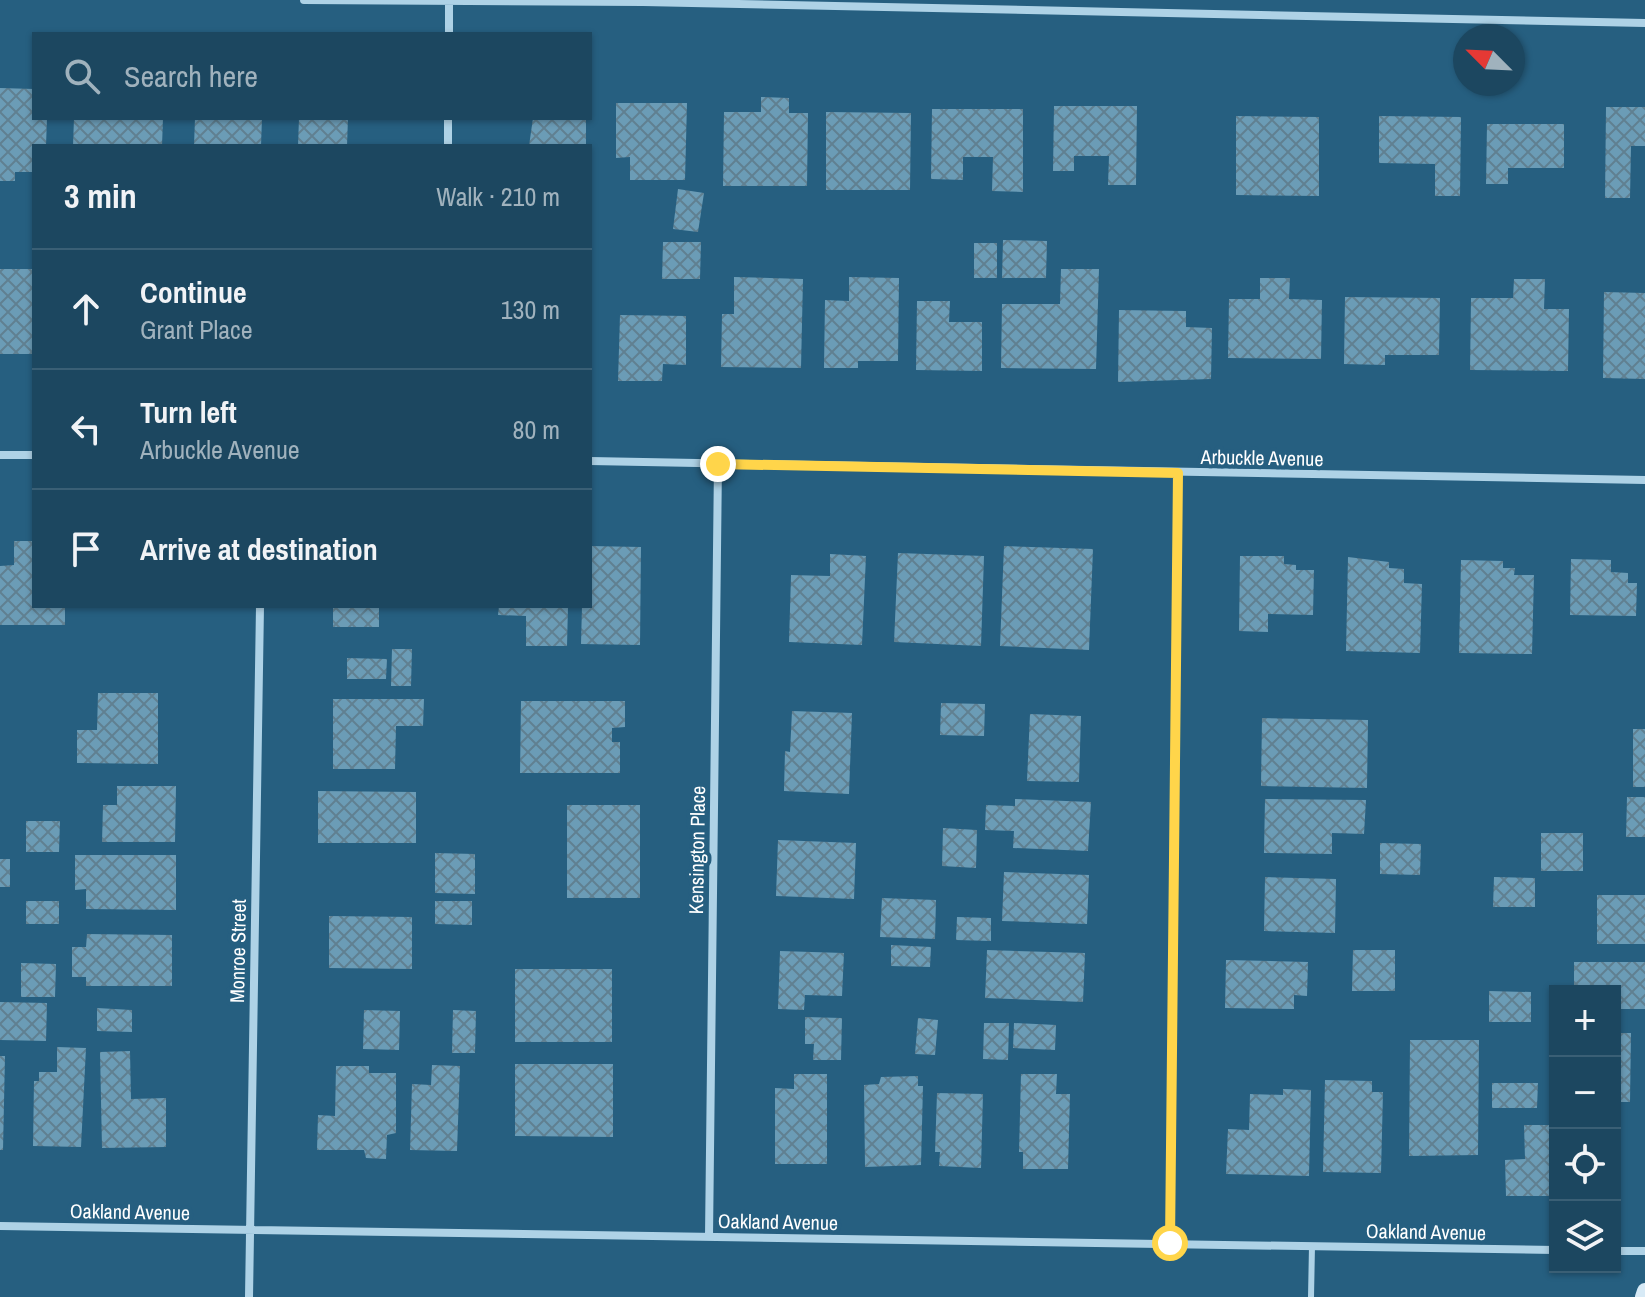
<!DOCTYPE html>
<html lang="en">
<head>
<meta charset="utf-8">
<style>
  :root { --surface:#1c4760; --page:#295169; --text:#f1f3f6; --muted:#a0b2bd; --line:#3a5f75 }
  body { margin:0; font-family:"Archivo Narrow",sans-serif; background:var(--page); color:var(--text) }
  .controls { position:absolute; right:24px; bottom:24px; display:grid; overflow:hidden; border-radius:0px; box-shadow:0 2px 6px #0004 }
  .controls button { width:72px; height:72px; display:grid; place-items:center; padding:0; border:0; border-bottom:2px solid var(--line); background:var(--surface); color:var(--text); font:40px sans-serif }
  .compass { position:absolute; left:1453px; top:24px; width:72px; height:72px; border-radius:50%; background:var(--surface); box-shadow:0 2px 6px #0004; rotate:294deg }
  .stop { position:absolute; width:24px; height:24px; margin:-18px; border:6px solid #ffd54a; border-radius:50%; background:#fff }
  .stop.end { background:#ffd54a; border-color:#fff; box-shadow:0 2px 8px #0008 }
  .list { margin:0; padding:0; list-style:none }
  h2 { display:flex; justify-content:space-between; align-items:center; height:104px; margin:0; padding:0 32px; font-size:34px }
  h2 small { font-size:26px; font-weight:400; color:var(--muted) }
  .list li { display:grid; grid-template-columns:52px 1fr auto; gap:24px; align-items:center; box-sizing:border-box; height:120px; padding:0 32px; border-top:2px solid var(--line) }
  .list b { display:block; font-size:30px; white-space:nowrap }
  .list p { margin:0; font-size:26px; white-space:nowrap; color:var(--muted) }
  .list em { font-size:26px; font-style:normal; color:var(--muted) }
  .icon { flex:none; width:44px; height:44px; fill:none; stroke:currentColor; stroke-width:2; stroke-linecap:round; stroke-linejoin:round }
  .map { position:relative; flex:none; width:1645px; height:1297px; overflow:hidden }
  .search { position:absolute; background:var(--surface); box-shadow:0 2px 6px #0004; left:32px; top:32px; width:560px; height:88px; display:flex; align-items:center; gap:20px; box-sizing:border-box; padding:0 28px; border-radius:0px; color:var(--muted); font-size:30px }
  .panel { position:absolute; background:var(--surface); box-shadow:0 2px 6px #0004; left:32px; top:144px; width:560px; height:464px; border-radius:0px }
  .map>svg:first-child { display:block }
  .building { fill:url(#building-cross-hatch) }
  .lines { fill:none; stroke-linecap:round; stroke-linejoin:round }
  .lane { stroke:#aed2e6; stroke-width:6 }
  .street { stroke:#aed2e6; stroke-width:8 }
  .secondary { stroke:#d7eaf6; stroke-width:16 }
  .route { stroke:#ffd54a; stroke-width:10 }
  .labels { text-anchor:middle; stroke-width:8; stroke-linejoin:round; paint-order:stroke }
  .street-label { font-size:20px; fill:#fff; stroke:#265f80 }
</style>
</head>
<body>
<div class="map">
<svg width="1645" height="1297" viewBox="0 0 1645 1297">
  <defs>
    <pattern id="building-cross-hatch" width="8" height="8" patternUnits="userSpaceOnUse" patternTransform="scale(2)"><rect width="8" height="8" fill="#6b9cb6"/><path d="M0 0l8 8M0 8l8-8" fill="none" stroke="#608091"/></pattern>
  </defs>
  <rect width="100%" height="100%" fill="#265f80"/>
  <path class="building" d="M0,88L34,89V118H47L46,146H34V172H15V181H0Z
    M761,97L789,98V113H808L807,186H723L724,112H761Z
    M616,103H687L685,180H630V157L616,158Z
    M1054,106H1137L1136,185H1108L1109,156H1074V171H1053Z
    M1606,107H1645V146H1631L1630,198H1605Z
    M932,109H1023V192L992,191L993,157H963V180L931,179Z
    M826,112L911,113L910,190H826Z
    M1236,116L1319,117V196L1236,195Z
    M1379,116L1461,117L1460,196H1435V164L1379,163Z
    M74,118H163L162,146H73Z
    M195,118H262L261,146H194Z
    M299,118H348L347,146H298Z
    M533,118H586V146H529Z
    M1487,124H1564V168H1508V184H1486Z
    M678,189L704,193L698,232L673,229Z
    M1003,240L1047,241L1046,278H1002Z
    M663,242H701L700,279H662Z
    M974,243H997V278H974Z
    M0,269H34V354H0Z
    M1061,269H1099L1096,369L1001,368L1002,304H1060Z
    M734,277L803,279L801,368L721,367L722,314H734Z
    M849,277L899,278L898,361H858V368H824L825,300L849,301Z
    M1260,278H1290L1289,299L1322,300L1321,359L1228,358L1229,299H1260Z
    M1514,279H1545L1544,309H1569L1568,371L1470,370L1471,298H1513Z
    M1604,292L1645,293V379L1603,378Z
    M1345,297L1440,298L1439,355H1385V365L1344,364Z
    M917,301H950L949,322H982V371L916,370Z
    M1119,310L1186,311V327L1212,328L1211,379L1118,382Z
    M620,315L686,316V365L663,364L662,381H618Z
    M14,541H34V606H65V625H0V566L14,565Z
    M590,546L641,547L640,645L581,644L582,606H590Z
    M1004,546L1093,549L1089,650L1000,646Z
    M898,553L984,556L981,646L894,642Z
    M830,554L866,556L862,645L789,642L791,575L830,576Z
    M1240,556H1284V564L1296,565V570H1314L1313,615L1268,614V632L1239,631Z
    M1348,557L1389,562V568L1404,569V583L1422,584L1420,653L1346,651Z
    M1571,559L1611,560V572L1628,573V583H1637L1636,616L1570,615Z
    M1461,560L1503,561V568H1515L1514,575H1534L1532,654L1459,653Z
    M333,606H379V627H333Z
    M499,606H568L567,646H526V616L498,615Z
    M392,649H412L411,686H391Z
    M347,658L387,659L386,679H347Z
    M98,693H158V764L77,763V730H97Z
    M333,699H424L423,726H396L395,769H333Z
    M521,701H625V727L612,728V742H620V773H520Z
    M941,703L985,704L984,736L940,735Z
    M792,711L852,713L849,794L784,791L785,751L790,752Z
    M1030,714L1081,716L1079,782L1027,781Z
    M1262,718L1368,720L1367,788L1261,786Z
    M1633,729H1645V787H1633Z
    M117,786H176L175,842H102L103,805H117Z
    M318,791L416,792V843H318Z
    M1627,797H1645V837H1626Z
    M1015,799L1091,802L1088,851L1013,848L1014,831L985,830L986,805L1015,806Z
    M1265,799L1366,800L1364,834L1332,833V854L1264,853Z
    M567,805H640V898H567Z
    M26,821H60L59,852H26Z
    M943,828L977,830L976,868L942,866Z
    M1541,833H1583V871H1541Z
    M778,840L856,843L854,899L776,896Z
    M1380,843L1421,844L1420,875L1380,874Z
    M435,853L475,854V894L435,893Z
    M75,855H176V910L86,909V889L75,890Z
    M0,859H10V887H0Z
    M1004,872L1089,875L1087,924L1002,921Z
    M1265,877L1336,879L1335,933L1264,931Z
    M1494,877L1535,878V907H1493Z
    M1597,895H1645V944H1597Z
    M882,898L936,900L935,939L880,937Z
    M26,901H59V924H26Z
    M435,901H472V925L435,924Z
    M329,916L412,917V969L329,968Z
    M957,917L991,918V941L956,940Z
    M87,934L172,935V986H86V977H72V947H86Z
    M891,945L931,947L930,967L891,966Z
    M987,950L1085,953L1083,1002L985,998Z
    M1353,950H1395V991H1352Z
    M780,951L844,953L842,996L805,995L804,1010L778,1009Z
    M1226,960L1308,962L1307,996L1294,995V1009L1225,1008Z
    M1574,962H1645V1009H1615V991H1574Z
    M21,963L56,964L55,997H21Z
    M515,969H612V1042H515Z
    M1489,991L1531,992V1022H1489Z
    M0,1002L47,1003L46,1041L0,1040Z
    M97,1008L132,1010V1032L97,1031Z
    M364,1010L400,1011L399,1050L363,1049Z
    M453,1010L476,1011L475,1053H452Z
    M805,1017L842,1018L841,1060H813L814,1044H805Z
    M918,1018L938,1020L935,1055L915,1054Z
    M984,1023H1009L1008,1060L983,1059Z
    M1014,1023L1056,1025L1055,1050L1013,1048Z
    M1615,1033H1631L1630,1102H1615Z
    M1410,1040H1479L1478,1155L1409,1156Z
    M57,1047L86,1048L81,1147L33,1146L34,1081H39V1072H57Z
    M130,1051L131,1099L166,1098V1147L102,1148L100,1052Z
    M0,1056H5L3,1150H0Z
    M515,1064H613V1137L515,1136Z
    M432,1065L460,1066L457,1151L410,1150L412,1084L431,1085Z
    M336,1066H369V1073H396V1133L387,1135L386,1159L366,1158L364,1150H317L318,1115L335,1116Z
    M794,1074H827V1164H775V1088L794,1089Z
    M1021,1074H1057L1056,1094H1070L1068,1169H1023V1152H1019Z
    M918,1076V1086H923L921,1165L865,1167L864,1085L879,1084L881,1077Z
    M1325,1080L1372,1081V1092H1383L1381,1173L1323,1172Z
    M1492,1083H1538L1537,1108H1492Z
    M1283,1089L1311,1090L1309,1176L1226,1174L1228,1129L1249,1130L1250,1094L1283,1095Z
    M937,1093L983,1094L981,1168L939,1166L940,1152H935Z
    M1524,1125H1555V1196H1506L1505,1160L1525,1159Z"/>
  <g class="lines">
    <path class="lane" d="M1311,1297L1312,1246"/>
    <path class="street" d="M304,0L643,2L1645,23
      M449,34V0
      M448,146V118
      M0,455H34
      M590,461L1645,480
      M0,1226L1555,1250
      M709,1237L718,464
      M1170,1243L1178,473
      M1615,1251H1645
      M249,1297L260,606"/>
    <path class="secondary" d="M1643,1297L1645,1291"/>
  </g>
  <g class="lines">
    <path class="route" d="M718,464L1178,473L1170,1243"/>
  </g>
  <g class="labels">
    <g class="street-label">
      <text transform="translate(1262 458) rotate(1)" y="7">Arbuckle Avenue</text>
      <text transform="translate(697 850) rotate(-89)" y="7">Kensington Place</text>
      <text transform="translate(238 951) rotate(-89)" y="7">Monroe Street</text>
      <text transform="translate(130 1212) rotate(1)" y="7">Oakland Avenue</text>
      <text transform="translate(778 1222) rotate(1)" y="7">Oakland Avenue</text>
      <text transform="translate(1426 1232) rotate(1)" y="7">Oakland Avenue</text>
    </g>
  </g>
</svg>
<div class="controls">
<button>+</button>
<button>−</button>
<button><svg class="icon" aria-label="locate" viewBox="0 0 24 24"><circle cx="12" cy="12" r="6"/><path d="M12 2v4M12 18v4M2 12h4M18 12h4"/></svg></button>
<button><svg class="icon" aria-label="layers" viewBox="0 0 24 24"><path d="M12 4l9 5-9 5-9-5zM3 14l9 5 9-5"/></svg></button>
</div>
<svg class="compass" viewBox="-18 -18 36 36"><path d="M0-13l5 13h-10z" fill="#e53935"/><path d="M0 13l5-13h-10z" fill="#a0b2bd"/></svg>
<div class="stop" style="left:1170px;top:1243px"></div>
<div class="stop end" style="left:718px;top:464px"></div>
<div class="search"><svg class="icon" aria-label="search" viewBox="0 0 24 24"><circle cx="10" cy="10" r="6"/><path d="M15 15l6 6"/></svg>Search here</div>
<section class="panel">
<h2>3 min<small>Walk · 210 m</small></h2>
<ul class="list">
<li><svg class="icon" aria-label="ahead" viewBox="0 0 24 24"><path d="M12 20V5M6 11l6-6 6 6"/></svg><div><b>Continue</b><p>Grant Place</p></div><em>130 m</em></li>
<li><svg class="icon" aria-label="left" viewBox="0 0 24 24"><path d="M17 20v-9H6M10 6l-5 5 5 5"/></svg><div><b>Turn left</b><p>Arbuckle Avenue</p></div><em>80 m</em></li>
<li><svg class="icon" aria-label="arrive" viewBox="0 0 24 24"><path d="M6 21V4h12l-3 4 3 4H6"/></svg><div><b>Arrive at destination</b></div></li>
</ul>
</section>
</div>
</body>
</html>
